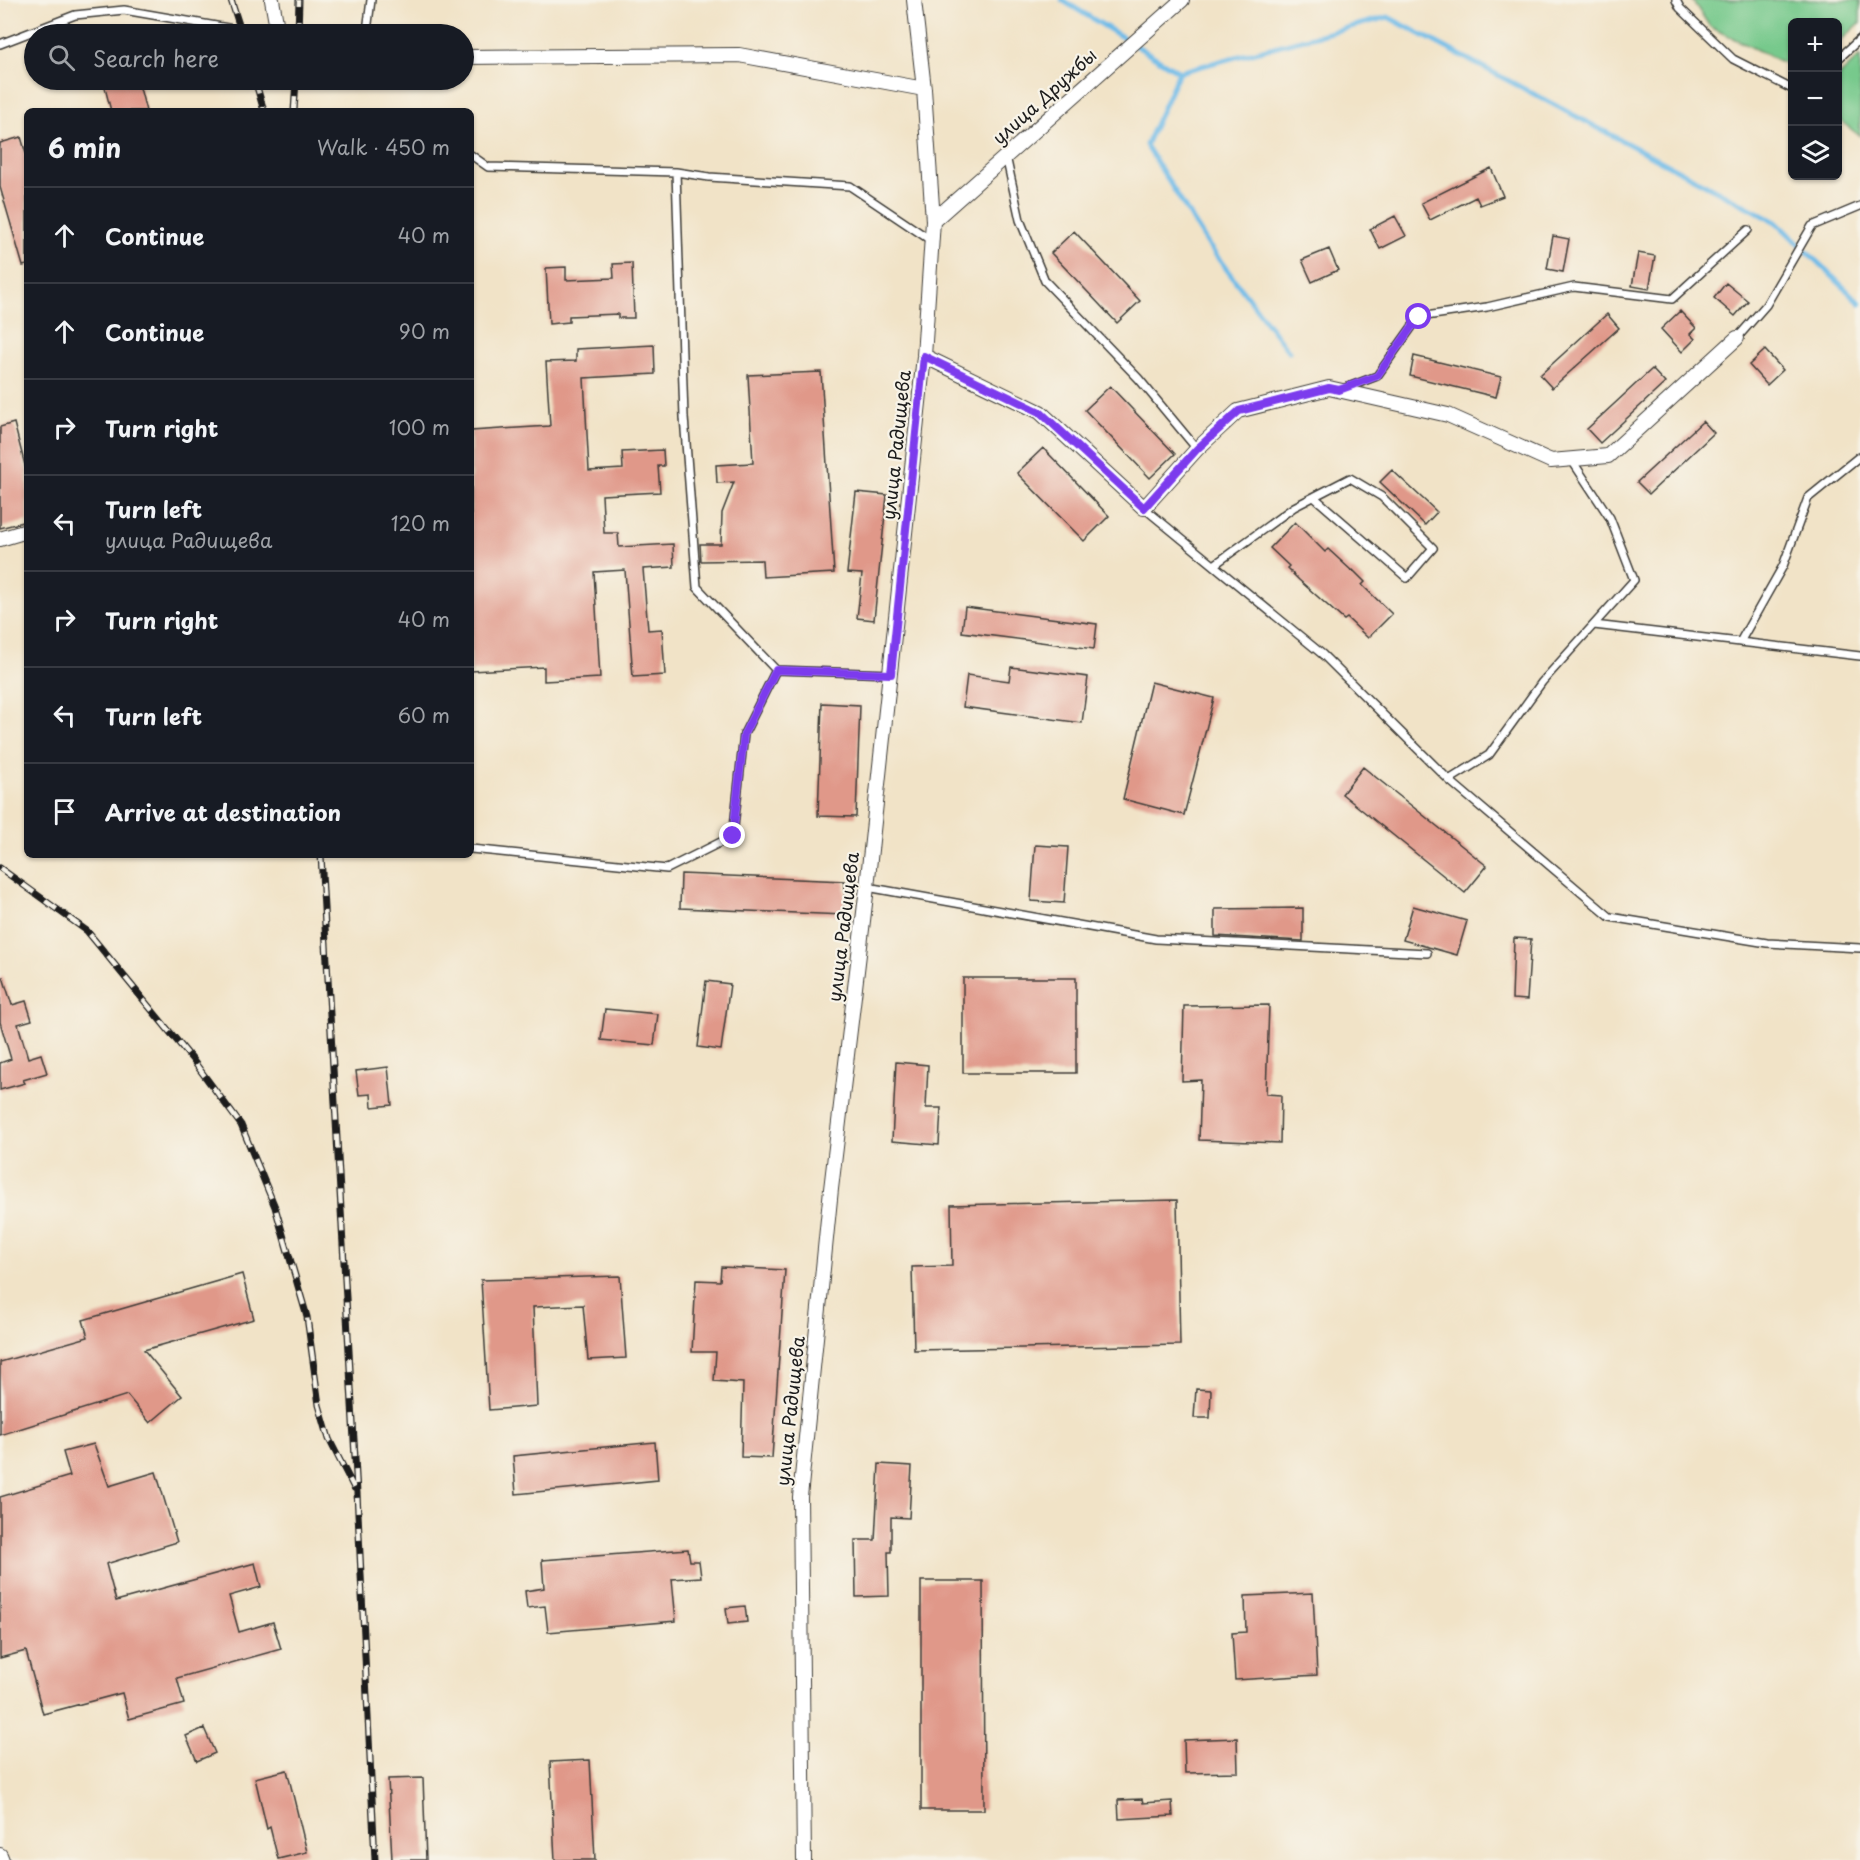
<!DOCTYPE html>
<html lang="en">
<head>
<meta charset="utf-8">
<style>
  :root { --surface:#171b24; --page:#20242c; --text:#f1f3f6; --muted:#9ea1a6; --line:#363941 }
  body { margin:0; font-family:"Playpen Sans",sans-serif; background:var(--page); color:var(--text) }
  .controls { position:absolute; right:18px; top:18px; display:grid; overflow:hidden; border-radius:9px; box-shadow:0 2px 4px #0004 }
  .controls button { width:54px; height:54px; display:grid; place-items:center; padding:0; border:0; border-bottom:2px solid var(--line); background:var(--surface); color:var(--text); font:30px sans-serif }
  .stop { position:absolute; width:18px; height:18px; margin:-14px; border:4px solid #7c3aed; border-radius:50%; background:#fff }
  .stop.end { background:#7c3aed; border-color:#fff; box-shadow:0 2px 6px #0008 }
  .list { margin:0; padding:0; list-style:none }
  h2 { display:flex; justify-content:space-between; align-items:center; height:78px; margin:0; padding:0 24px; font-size:26px }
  h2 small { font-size:20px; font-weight:400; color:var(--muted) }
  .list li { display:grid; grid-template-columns:39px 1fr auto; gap:18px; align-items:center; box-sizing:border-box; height:96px; padding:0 24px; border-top:2px solid var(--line) }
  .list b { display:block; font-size:22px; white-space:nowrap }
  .list p { margin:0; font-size:20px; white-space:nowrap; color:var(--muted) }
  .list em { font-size:20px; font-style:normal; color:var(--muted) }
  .icon { flex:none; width:33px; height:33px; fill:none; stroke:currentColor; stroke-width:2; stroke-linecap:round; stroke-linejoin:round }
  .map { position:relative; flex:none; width:1860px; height:1860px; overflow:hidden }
  .search { position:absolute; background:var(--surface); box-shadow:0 2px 4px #0004; left:24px; top:24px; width:450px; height:66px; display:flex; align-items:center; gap:15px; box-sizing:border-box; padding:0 21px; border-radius:33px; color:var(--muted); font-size:22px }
  .panel { position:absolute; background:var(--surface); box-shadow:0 2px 4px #0004; left:24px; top:108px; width:450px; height:750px; border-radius:9px }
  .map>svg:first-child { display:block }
  .green { fill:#77c98c; stroke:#4a7254; stroke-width:1.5 }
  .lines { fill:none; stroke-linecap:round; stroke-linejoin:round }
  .stream { stroke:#6ebbe8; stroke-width:5 }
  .building { fill:#e09889 }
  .lane-casing { stroke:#3c3a36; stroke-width:10 }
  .street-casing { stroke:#3c3a36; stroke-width:16 }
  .lane { stroke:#fff; stroke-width:7 }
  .street { stroke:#fff; stroke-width:14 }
  .rail-casing { stroke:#1c1c1c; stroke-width:7 }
  .rail { stroke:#f7f3e8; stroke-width:4.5; stroke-dasharray:14; stroke-linecap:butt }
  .route { stroke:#7c3aed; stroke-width:8 }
  .labels { text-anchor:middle; stroke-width:4.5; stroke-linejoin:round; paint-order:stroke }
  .street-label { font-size:18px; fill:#1c1c1c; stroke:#f7f3e8 }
</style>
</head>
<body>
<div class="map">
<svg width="1860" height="1860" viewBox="0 0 1860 1860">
  <rect width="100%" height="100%" fill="#f7f3e8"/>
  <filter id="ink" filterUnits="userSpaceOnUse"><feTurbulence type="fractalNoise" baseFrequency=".0167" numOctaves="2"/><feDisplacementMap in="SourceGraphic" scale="12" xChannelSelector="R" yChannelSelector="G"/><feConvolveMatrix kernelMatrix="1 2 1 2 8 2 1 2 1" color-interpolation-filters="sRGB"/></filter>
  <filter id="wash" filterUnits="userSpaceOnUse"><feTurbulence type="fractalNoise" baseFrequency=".008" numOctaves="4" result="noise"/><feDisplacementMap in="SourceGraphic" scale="24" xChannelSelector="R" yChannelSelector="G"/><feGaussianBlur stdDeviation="1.35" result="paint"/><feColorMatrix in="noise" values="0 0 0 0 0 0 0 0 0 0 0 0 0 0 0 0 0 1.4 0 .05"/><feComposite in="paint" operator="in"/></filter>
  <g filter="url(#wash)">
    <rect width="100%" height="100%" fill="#f1e3c7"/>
    <path class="green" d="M1692,0H1860V23L1838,43V22H1792V67L1710,27Z
      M1860,56V136L1838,119V77Z"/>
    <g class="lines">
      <path class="stream" d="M1062,0L1179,72L1388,17L1776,222L1860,303
        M1179,72L1146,145L1209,246L1289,352"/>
    </g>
    <g id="blocks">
      <path class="building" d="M103,80H138L146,111H111Z
        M21,137L27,157V265L23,266L0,187V143Z
        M1491,168L1503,196L1480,205L1476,197L1430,220L1421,203Z
        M1395,216L1406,236L1380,249L1370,229Z
        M1074,231L1140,301L1117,323L1051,253Z
        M1553,236L1569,239L1563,272L1547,269Z
        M1329,249L1338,270L1312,282L1302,260Z
        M1638,253L1655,256L1649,289L1632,286Z
        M632,263L634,318H618V314L569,316V322L549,324L546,268L566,267V280L614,278L613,264Z
        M1726,283L1748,301L1735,316L1714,298Z
        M1680,311L1696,328L1690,334L1695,339L1682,352L1661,329Z
        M1607,314L1619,328L1552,388L1540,375Z
        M654,345L655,374L584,378L589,471L623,469L622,452L663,450L664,466H658L660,492L602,495L604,533H618L619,547L673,544L674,567L643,569L648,630L662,629L665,675L633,677L625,570L594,572L600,678L544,681V667L471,671V431L550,426L546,362L576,361V349Z
        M1765,350L1783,370L1767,385L1749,365Z
        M1414,356L1501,377L1496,397L1410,376Z
        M1652,369L1665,383L1600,443L1587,429Z
        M821,372L834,573L763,577L762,560L701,561L700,544H721L722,513L734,482L717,483L716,465L753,463L748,375Z
        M1110,386L1175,454L1150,478L1085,410Z
        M1703,421L1714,433L1649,494L1637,482Z
        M14,423L27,473V521L0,528V427Z
        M1043,448L1109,516L1084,541L1017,473Z
        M1392,470L1437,512L1425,525L1380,482Z
        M856,492L887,495L874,620L857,618L862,574L847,573Z
        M1295,522L1325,552L1328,549L1352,571L1353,570L1365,582L1362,585L1392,614L1368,638L1347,618L1344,620L1299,580L1287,568L1289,566L1270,548Z
        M965,607L1097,624L1094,649L962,632Z
        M1011,667L1088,677L1082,723L963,707L967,675L1009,681Z
        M1151,682L1214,698L1184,815L1123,799Z
        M822,703L860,705L856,817L818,816Z
        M1363,767L1487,866L1465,893L1342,794Z
        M1035,845L1068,847L1064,903L1031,901Z
        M681,874L845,881L844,915L680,908Z
        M1413,906L1467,921L1457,955L1403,940Z
        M1303,908V941L1215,936V909Z
        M1514,938L1531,939L1527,1000L1512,999Z
        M3,977L12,1005L26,1001L32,1020L18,1024L28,1058L41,1054L47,1073L23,1080L25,1083L0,1090V1063L11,1059L0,1022V978Z
        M963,978H1076V1073H963Z
        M706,981L730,984L721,1050L698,1047Z
        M1269,1005L1266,1094L1281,1095L1280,1143L1199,1140L1201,1080L1182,1081L1184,1006Z
        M605,1009L658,1014L654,1045L601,1040Z
        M896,1062L928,1065L926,1108H941L939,1145L892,1141Z
        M388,1067L392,1105L372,1107L371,1094L359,1095L356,1071Z
        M1177,1200L1180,1345L914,1350L912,1267L952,1266L951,1205Z
        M721,1267L785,1270L772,1458L741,1457L743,1383L714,1381L716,1352H692L696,1280L720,1281Z
        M242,1274L254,1319L144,1350L182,1396L150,1423L127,1395L0,1435V1362L88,1337L83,1320Z
        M620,1276L626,1358L588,1360L583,1305L533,1307L537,1406L489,1410L481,1280Z
        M1196,1389L1211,1390L1210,1418H1194Z
        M655,1442L658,1480L516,1494L513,1456Z
        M94,1444L109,1486L156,1472L177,1542L106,1564L116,1601L255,1563L261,1587L229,1596L239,1632L273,1622L281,1649L177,1678L184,1704L129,1719L122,1693L43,1714L26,1651L0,1658V1497L70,1476L63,1452Z
        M879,1464L912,1466L909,1518L891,1517V1552H888L889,1596L856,1597L855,1540H875Z
        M688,1549L690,1561H699L701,1577L672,1579L676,1621L548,1632L545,1606L527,1608L525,1591L544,1588L542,1560Z
        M921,1581H983L984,1810H921Z
        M1313,1593L1317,1675L1235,1680L1232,1633L1246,1632L1245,1596Z
        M745,1606L747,1622L728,1624L726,1608Z
        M204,1728L215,1753L197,1761L186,1736Z
        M1237,1738L1238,1772L1185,1773L1184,1740Z
        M590,1760L595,1860H555L550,1762Z
        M287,1770L307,1852L278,1859L270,1827L267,1829L255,1778Z
        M423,1778L426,1860H392L388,1779Z
        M1142,1799L1143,1803L1172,1801L1173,1816L1119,1819L1118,1800Z"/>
    </g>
  </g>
  <g filter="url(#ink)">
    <use href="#blocks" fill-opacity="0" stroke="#3c3a36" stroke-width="1.5"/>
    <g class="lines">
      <defs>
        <path id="lane" d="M1676,0L1680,8L1733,59L1792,89
          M370,34L367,31L371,0
          M0,44L75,15L124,10L263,34
          M1838,59L1860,39
          M471,155L488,167L676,172L709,177L850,186L932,241
          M1006,156L1020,220L1045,281L1139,379L1197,449
          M676,172L684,417L697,587L776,670
          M1737,338L1766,305L1812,226L1860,206
          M1343,389L1377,376L1419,317L1487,307L1574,287L1672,299L1748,230
          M1144,508L1322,654L1449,780L1610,917L1767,943L1860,948
          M1214,565L1294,507L1350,478L1382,497L1433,548L1407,578L1314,497
          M1594,625L1860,656
          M1740,642L1783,566L1808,498L1860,456
          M1449,780L1489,755L1542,682L1634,580L1610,518L1571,459
          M471,849L667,869L733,836L744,734L776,670L891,674
          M867,887L1156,939L1427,953"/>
        <path id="street" d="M272,0L278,34
          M464,57L739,55L924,89
          M933,221L1182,0
          M924,356L1040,412L1144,508L1197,449L1238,411L1329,388L1448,415L1551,461L1608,456L1737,338
          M0,539L27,531
          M0,1855L2,1860
          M804,1860L800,1497L831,1189L867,887L924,356L933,221L924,89L914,0"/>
      </defs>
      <use href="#lane" class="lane-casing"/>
      <use href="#street" class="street-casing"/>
      <use href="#lane" class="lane"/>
      <use href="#street" class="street"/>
      <defs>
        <path id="rail" d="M231,0L242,34
          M298,34L299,0
          M255,80L264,111
          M294,111L296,80
          M321,855L357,1493L375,1860
          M0,868L87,931L192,1059L241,1125L275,1207L307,1317L319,1405L329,1439L354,1488"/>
      </defs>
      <use href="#rail" class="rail-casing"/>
      <use href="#rail" class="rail"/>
    </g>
  </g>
  <g class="lines" filter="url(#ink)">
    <path class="route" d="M733,836L744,734L776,670L891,674L924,356L1040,412L1144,508L1197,449L1239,411L1329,388L1339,390L1377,376L1419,317"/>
  </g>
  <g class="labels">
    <g class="street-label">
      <text transform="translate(1045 97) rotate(-42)" y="6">улица Дружбы</text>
      <text transform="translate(897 445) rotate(-84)" y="6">улица Радищева</text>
      <text transform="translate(844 927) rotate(-83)" y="6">улица Радищева</text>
      <text transform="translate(791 1411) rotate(-84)" y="6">улица Радищева</text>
    </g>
  </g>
</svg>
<div class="controls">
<button>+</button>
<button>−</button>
<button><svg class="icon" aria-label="layers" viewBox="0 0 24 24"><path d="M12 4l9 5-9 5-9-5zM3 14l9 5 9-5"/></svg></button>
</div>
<div class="stop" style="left:1419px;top:317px"></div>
<div class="stop end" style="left:733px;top:836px"></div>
<div class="search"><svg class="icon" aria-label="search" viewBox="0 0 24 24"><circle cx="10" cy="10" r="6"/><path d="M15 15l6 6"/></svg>Search here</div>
<section class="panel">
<h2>6 min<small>Walk · 450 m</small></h2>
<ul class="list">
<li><svg class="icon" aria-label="ahead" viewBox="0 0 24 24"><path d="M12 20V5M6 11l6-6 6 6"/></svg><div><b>Continue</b></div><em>40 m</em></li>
<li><svg class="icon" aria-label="ahead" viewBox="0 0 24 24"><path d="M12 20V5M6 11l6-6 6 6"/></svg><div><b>Continue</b></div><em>90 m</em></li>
<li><svg class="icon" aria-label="right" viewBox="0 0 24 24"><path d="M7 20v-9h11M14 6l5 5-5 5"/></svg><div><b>Turn right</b></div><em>100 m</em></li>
<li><svg class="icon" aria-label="left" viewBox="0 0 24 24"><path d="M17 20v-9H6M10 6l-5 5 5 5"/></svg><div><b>Turn left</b><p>улица Радищева</p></div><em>120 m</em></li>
<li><svg class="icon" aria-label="right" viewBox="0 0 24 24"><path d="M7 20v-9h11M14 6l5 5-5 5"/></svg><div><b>Turn right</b></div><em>40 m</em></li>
<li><svg class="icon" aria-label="left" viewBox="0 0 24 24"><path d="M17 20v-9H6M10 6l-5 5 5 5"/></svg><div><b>Turn left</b></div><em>60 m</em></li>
<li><svg class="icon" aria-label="arrive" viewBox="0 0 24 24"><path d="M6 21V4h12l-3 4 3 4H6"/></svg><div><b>Arrive at destination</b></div></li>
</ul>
</section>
</div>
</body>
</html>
